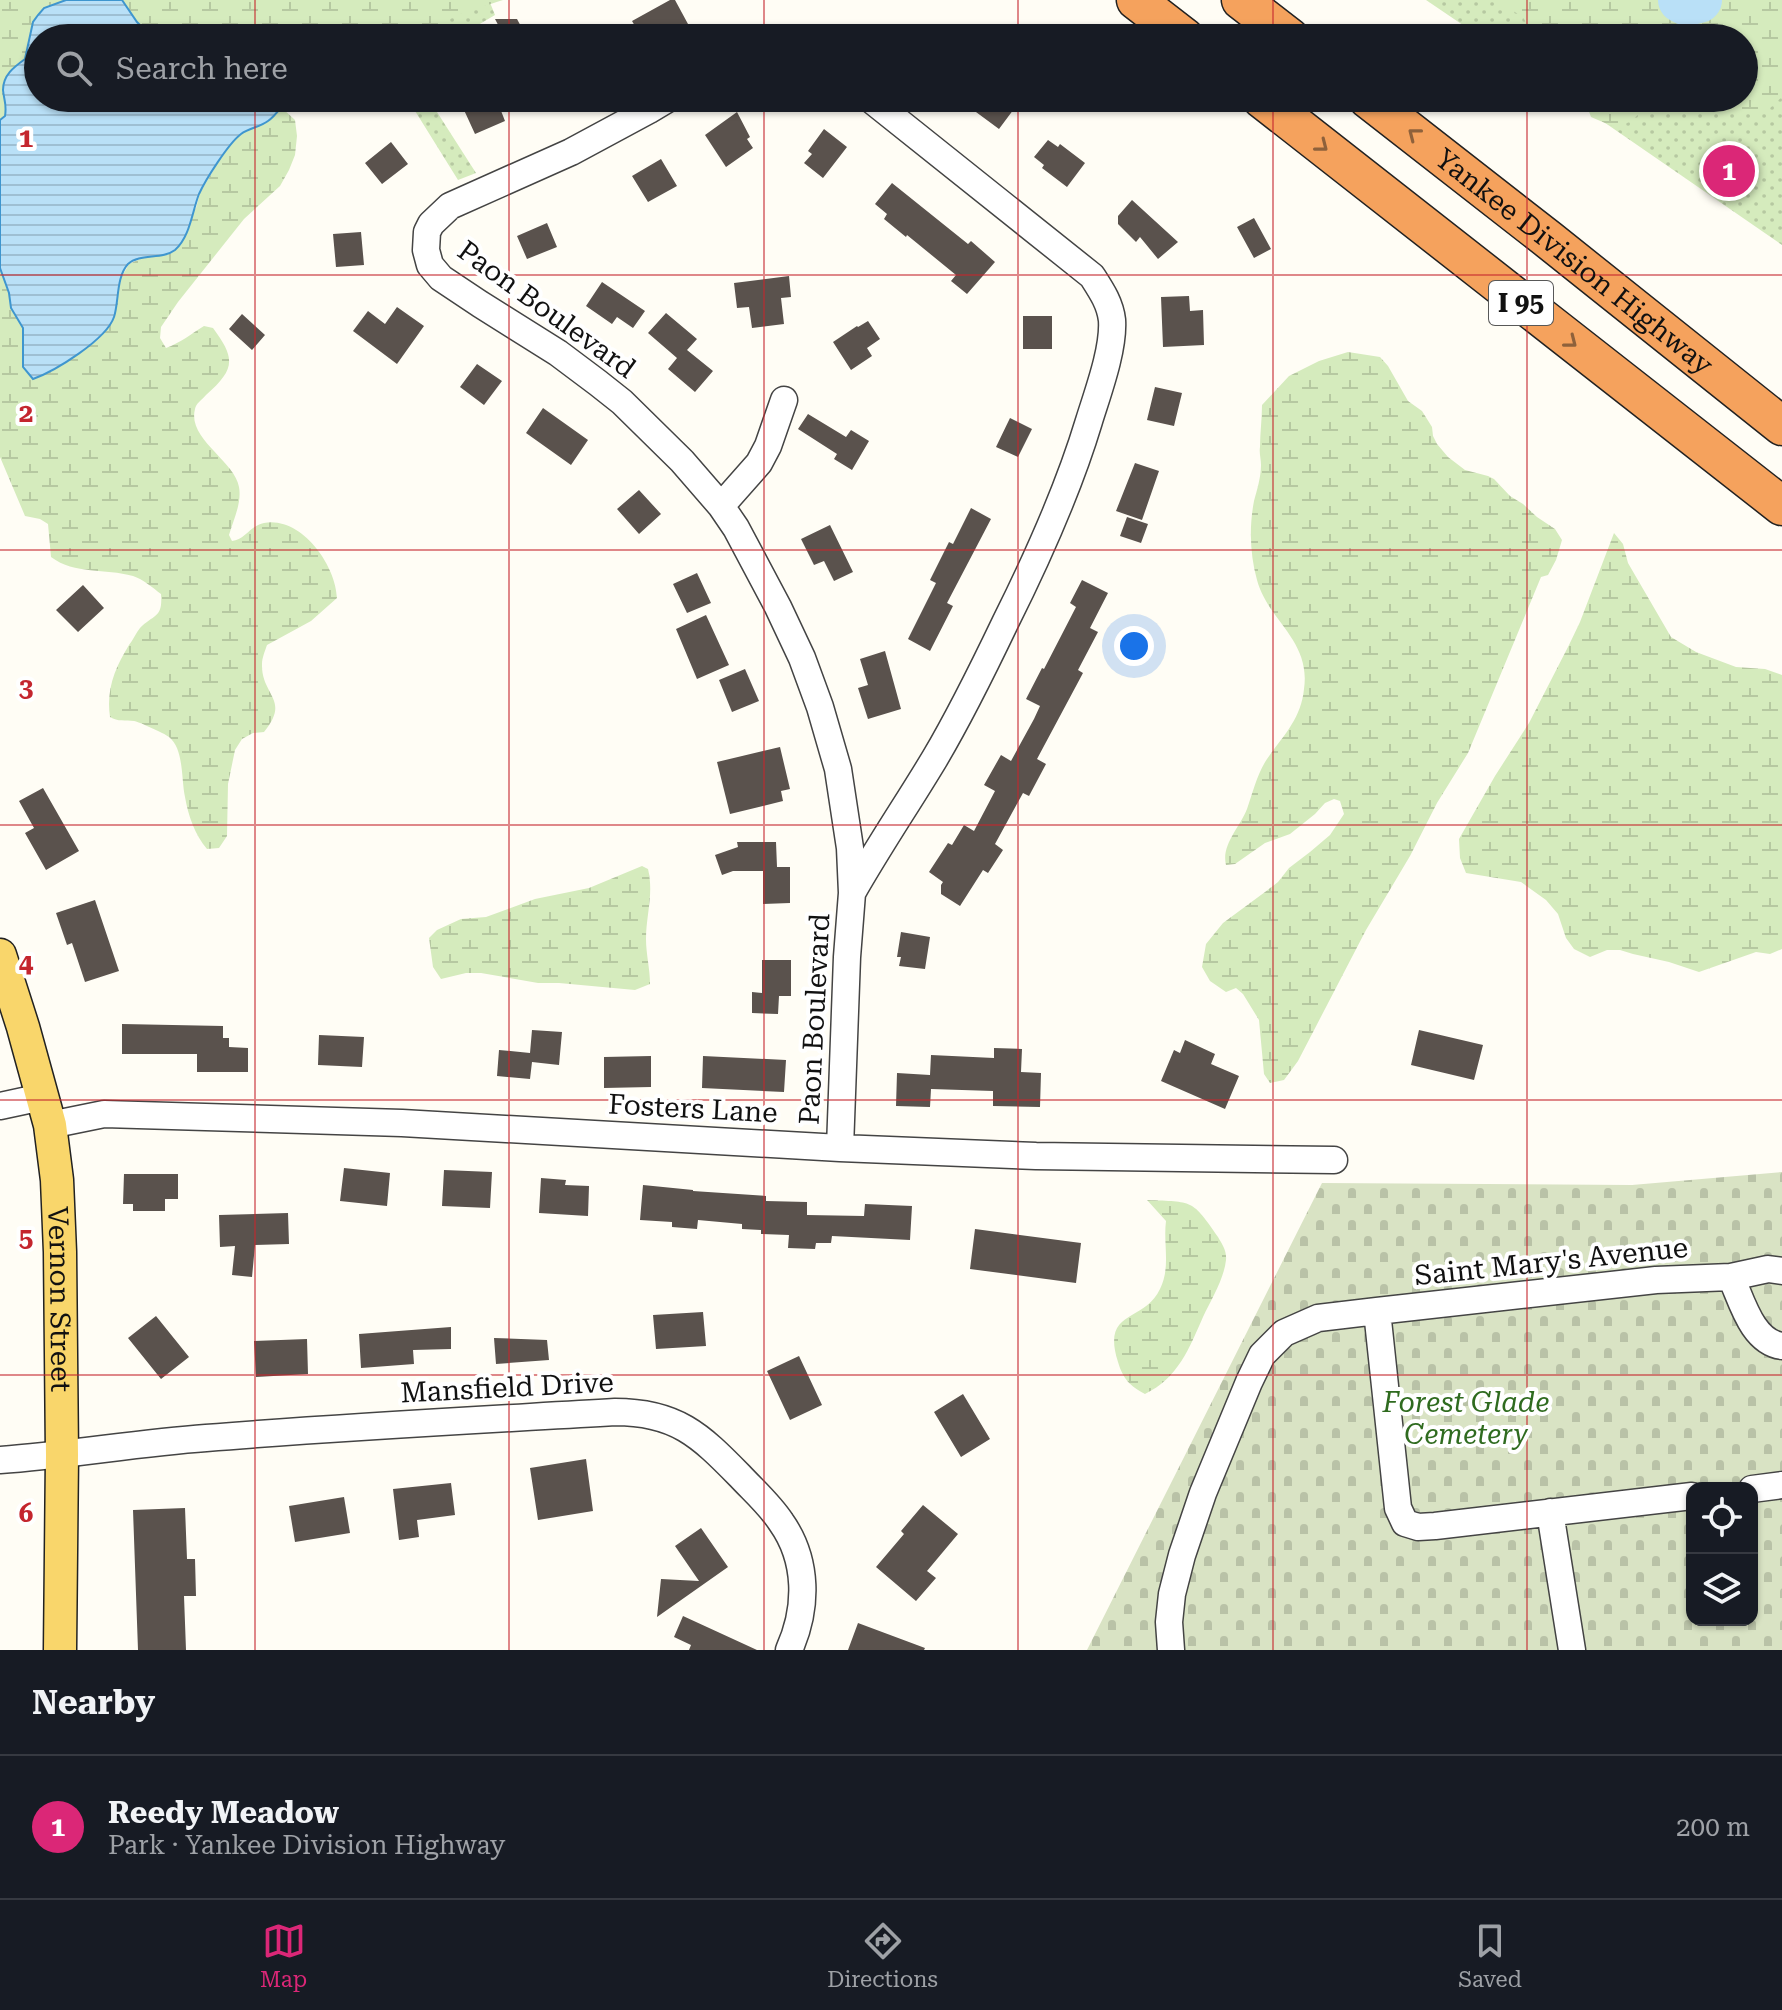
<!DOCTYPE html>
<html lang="en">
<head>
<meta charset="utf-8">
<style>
  :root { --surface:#171b24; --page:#20242c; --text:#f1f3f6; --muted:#9ea1a6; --line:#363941; --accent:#db2777 }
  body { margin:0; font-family:"Roboto Serif",serif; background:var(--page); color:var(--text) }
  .controls { position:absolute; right:24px; bottom:24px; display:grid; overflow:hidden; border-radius:16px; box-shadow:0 2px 6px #0004 }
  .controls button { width:72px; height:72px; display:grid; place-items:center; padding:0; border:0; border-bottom:2px solid var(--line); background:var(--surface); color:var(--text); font:40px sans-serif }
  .you { position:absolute; left:1134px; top:646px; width:28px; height:28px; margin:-20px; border:6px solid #fff; border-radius:50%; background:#1a73e8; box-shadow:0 0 0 12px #1a73e833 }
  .badge { display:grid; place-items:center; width:52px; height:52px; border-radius:50%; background:var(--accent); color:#fff; font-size:26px; font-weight:700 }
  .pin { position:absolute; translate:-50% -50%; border:4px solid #fff; box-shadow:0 2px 8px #0006 }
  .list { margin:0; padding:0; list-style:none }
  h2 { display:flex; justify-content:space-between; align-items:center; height:104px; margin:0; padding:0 32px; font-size:34px }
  h2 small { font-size:26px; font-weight:400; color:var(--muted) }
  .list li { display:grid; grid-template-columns:52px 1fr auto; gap:24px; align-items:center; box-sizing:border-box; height:144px; padding:0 32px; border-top:2px solid var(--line) }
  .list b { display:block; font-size:30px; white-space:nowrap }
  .list p { margin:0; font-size:26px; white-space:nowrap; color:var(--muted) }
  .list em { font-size:26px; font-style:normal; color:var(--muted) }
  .icon { flex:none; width:44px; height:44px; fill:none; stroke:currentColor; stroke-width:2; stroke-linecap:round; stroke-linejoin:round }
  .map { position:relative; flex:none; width:1782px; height:1650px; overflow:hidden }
  .search { position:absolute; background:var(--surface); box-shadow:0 2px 6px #0004; left:24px; right:24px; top:24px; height:88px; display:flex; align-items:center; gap:20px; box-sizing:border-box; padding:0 28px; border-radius:44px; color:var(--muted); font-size:30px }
  .sheet { height:248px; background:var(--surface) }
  nav { display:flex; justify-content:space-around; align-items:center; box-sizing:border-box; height:112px; border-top:2px solid var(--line); background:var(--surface); font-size:22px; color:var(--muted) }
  nav a { display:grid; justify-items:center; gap:4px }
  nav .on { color:var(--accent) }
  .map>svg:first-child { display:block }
  .green { fill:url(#green-dots) }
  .wetland { fill:url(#wetland-marsh) }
  .cemetery { fill:url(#cemetery-stones); fill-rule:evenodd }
  .water { fill:url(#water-rules); stroke:#3f96cf; stroke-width:2 }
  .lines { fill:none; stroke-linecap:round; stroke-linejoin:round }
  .river { stroke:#b9e0f7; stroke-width:46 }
  .building { fill:#5a524d }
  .minor-casing { stroke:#444; stroke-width:29 }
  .major-casing { stroke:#222; stroke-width:35 }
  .highway-casing { stroke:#222; stroke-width:41 }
  .minor { stroke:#fff; stroke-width:26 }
  .major { stroke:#f9d66b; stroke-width:32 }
  .highway { stroke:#f5a25d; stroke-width:38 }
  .oneway { stroke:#8e613b }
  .grid { fill:none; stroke:#c4262e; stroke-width:2; stroke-opacity:0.55 }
  .labels { text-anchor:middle; stroke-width:8; stroke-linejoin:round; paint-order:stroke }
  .shield { fill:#fff; stroke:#585858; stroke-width:2 }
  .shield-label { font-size:26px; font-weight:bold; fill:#111 }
  .street-label { font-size:28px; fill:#111; stroke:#fff }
  .park-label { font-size:28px; font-style:italic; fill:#2f6b1f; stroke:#fff }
  .grid-label { font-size:26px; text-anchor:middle; font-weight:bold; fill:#c4262e; stroke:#fff; stroke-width:8; stroke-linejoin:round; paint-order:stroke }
</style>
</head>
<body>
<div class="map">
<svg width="1782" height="1650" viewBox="0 0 1782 1650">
  <defs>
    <pattern id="green-dots" width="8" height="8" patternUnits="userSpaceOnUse" patternTransform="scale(2)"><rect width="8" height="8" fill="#d5ebbd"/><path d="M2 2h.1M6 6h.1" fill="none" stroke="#b6c8a1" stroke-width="1.8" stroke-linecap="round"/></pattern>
    <pattern id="wetland-marsh" width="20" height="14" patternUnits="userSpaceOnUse" patternTransform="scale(2)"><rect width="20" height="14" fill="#d5ebbd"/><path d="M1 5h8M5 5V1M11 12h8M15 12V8" fill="none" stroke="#b6c8a1"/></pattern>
    <pattern id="cemetery-stones" width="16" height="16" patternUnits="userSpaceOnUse" patternTransform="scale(2)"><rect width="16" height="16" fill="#d9e3c4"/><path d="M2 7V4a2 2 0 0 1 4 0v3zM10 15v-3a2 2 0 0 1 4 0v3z" fill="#b9c2a7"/></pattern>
    <pattern id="water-rules" width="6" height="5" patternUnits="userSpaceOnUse" patternTransform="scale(2)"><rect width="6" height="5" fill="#b9e0f7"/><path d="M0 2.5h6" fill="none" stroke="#9ebfd3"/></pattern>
  </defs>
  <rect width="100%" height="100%" fill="#fffdf5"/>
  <path class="green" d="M489,0L495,15L456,38H370Z
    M1426,0H1782V245L1569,98H1744V38H1482Z
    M407,98H428L476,173L458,180Z"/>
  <path class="wetland" d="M0,0H66L44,8L38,15L33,22L25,59C14,67 3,75 3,91C4,101 7,104 5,116L0,120Z
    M122,0H503C468,12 453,12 424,38H153L137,22Z
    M1495,0H1782V97C1777,101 1772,107 1766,111C1749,121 1729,105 1714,98H1744V38H1534L1523,17Z
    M1584,98H1664L1649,105L1631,121L1623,125L1612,126L1591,117Z
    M281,107L295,120L297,136L295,155L289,170L280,186L244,219L178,302L161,327L160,338L166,348C180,343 191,334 204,326L213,328C236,359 235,369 206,395C202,400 196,403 195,409C187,439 235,461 239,487C242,503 233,521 229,535L232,541C245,540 251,525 264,523C301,516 336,565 337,598L311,621L267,645C265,651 262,658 262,664C261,696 291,699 264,732L253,733L242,739L235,750L228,784L227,836L219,848L207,849C195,835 188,815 185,797C181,778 184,749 169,737C164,733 139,722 134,721C125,720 118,722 110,717C106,689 115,668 129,645C133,640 136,633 140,628C154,614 163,618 161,594C153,588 143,579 133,576C105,568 75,575 51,557L48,524L40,519L25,516L0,457V268L9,293L11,308L23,328L24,341L41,376L63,364L99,339L113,318L121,278L129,264L142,258L196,208L200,193L226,149L234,140L244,132L268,121Z
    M1348,352L1380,357L1388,366L1408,401L1422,411L1432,427L1433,436L1437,444L1448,457L1465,470L1488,476L1494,479L1510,496L1523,504L1537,517L1555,529L1562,540L1556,560L1548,575L1541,577L1468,753L1437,803L1410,856L1366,930L1298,1061L1284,1080L1270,1083L1264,1074L1259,1020L1243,994L1236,988L1226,992L1210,981L1202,967L1206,944L1223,923L1265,892L1278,882L1289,868L1310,852L1330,835L1344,814L1340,801L1334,799L1325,803L1315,814L1290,834L1265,843L1235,864L1226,865C1221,845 1240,827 1247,809C1253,792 1257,774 1267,759C1283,736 1301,719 1304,689C1311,640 1268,621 1257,580C1250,555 1249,527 1254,501C1257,490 1261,477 1261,465C1261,459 1259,453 1260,447C1260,433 1262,419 1262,405L1289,376L1319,361Z
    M1614,533L1623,544L1628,563L1671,637L1696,652L1736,667L1765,669L1782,675V949L1770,954L1756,952L1699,972L1669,962L1633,954L1620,950H1607L1590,957L1574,949L1566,938L1558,914L1546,900L1521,882L1466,873L1460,858L1459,839L1495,776L1529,723L1569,645L1580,622Z
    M642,866L648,869C654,894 646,915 646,939C646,954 650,969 650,984L635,990L559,983H538L481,973H466L441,979L433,967L429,938L437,930L461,919L486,917L535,899L589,888Z
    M1147,1200C1193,1202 1192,1199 1218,1237C1222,1244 1227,1251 1226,1260C1224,1279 1211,1300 1203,1317C1189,1349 1178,1378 1145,1394C1130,1386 1123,1379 1118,1362C1101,1309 1144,1323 1160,1289C1171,1267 1163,1244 1166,1221Z"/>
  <path class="cemetery" d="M1782,1172V1650H1087L1322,1183L1632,1185ZM1692,1488H1752V1620H1692Z"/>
  <path class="water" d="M66,0H122L137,22L153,38H38V98H289C282,105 276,116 268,121C260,127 249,128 241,134C228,144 206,179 199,194C192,212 190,237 175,250C162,260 140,253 128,264C116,277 119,302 114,317C106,340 55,371 33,379L23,367V328L11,308L9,293L0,268V120L5,116C7,104 4,101 3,90C3,75 14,67 25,59L33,22L38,15L44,8Z"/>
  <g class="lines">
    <path class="river" d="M1681,0L1687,3L1699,0"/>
  </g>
  <path class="building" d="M670,0H675L688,24L662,38H642L632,21Z
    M495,19H517L524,32L514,38H505Z
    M492,98H496L505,121L475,134L464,110Z
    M957,98H1022L999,129Z
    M737,112L750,137L747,139L753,148L726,167L705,135Z
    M824,129L847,147L823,178L804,163L812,154L808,151Z
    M1048,140L1058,147L1060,144L1085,163L1067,187L1042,168L1044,165L1034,157Z
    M391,142L408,164L382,184L365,163Z
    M661,159L677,186L648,202L632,176Z
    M892,183L968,244L971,241L995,262L967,294L951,281L956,275L907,235L906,237L884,219L887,214L875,204Z
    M1132,200L1178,242L1158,259L1140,237L1136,242L1118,224V216Z
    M1254,218L1271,249L1254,258L1237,227Z
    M547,223L557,247L527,259L517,236Z
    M361,232L364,265L336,267L333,234Z
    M789,276L791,297L781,298L784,324L752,328L749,307L737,308L734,283Z
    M602,282L645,311L633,328L617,317L612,324L586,306Z
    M1189,296L1190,311L1203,310L1204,345L1163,347L1161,297Z
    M397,307L424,326L397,364L353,331L368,311L385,324Z
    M666,313L697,339L687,350L713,371L695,392L668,369L677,358L648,333Z
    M242,314L265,335L252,350L229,329Z
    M1023,316H1052V349H1023Z
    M868,321L880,339L867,348L872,356L851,370L833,342L857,326L858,327Z
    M477,364L502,381L484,405L460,387Z
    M1155,387L1182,393L1174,426L1147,420Z
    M543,408L588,440L571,465L526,433Z
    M808,414L846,437L851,430L869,441L852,470L834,459L837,454L798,429Z
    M1010,418L1032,429L1018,457L996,447Z
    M1135,463L1159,471L1142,520L1116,511Z
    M639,490L661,514L639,534L617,509Z
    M971,508L991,519L947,603L953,606L930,651L908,639L936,583L930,580L949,542L953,544Z
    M1127,517L1148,524L1141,543L1120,536Z
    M830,525L853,572L834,581L824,561L814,565L801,539Z
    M697,573L711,603L687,613L673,584Z
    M1082,580L1108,593L1090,628L1098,632L1078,670L1083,673L1037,759L1046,764L1029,796L1023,793L995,844L1003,850L988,873L983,870L960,906L941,894V885L943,882L929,872L948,843L952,845L964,825L974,831L995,791L984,785L1001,755L1011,761L1034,719L1040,706L1026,699L1042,668L1044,669L1076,607L1070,603Z
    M83,585L104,608L78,632L56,610Z
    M706,615L729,665L697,679L676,629Z
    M885,651L901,709L868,719L858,688L868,685L860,659Z
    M745,669L759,701L732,712L719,680Z
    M780,747L790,789L781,791L783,801L730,814L717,762Z
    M43,788L79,851L46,870L25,833L34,828L19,801Z
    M737,842H776L777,867H790V903L763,904V871H733L722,875L715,855L738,847Z
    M95,900L119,971L85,982L72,943L67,945L56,913Z
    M901,932L930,937L925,969L899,966L901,957H897Z
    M762,960H791V996H779L778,1014L752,1013V992L762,993Z
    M122,1024L223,1026V1038H229V1047L248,1048V1072H197V1054H122Z
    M532,1030L562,1032L559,1065L532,1062L530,1079L497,1076L499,1050L530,1053Z
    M1419,1030L1483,1045L1474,1080L1411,1065Z
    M319,1035L364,1037L362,1067L318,1065Z
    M1185,1040L1215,1054L1211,1064L1239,1076L1225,1109L1161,1081L1174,1050L1180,1053Z
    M994,1048L1022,1049L1021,1072L1041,1073L1040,1107L993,1106V1091L931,1089L930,1107L896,1106L897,1073L930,1075L931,1055L994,1058Z
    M651,1056V1087L604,1088V1057Z
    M703,1056L786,1060L784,1092L702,1088Z
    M344,1168L390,1173L387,1206L340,1201Z
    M444,1170L492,1172L490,1208L442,1206Z
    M124,1174H178V1199H165V1211H133V1204H123Z
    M541,1178L566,1180L565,1185L589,1186L588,1216L539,1213Z
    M643,1185L693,1190V1191L766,1196V1201L807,1202V1215L864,1216L865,1204L912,1206L910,1240L832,1236L831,1243H816L815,1249L788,1248L789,1235L761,1234V1230L742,1229V1224L698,1220L697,1229L672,1227V1222L640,1220Z
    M288,1213L289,1244L255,1245L252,1277L232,1275L235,1246L220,1247L219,1215Z
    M975,1229L1081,1243L1076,1283L970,1269Z
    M703,1312L706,1346L656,1349L653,1315Z
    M156,1316L189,1357L161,1379L128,1338Z
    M451,1327V1349L413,1350L414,1364L361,1368L359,1334Z
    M494,1338L547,1340L549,1360L496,1364Z
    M307,1339L308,1374L256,1377L254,1341Z
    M799,1356L822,1405L790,1420L767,1371Z
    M963,1394L990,1439L961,1457L934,1412Z
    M586,1459L593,1511L538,1520L530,1468Z
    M451,1483L455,1515L417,1520L419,1537L399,1540L393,1489Z
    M344,1497L350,1533L295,1542L289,1506Z
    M923,1505L958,1534L927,1571L936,1578L916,1601L876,1567L904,1534L901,1531Z
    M185,1508L187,1559H195L196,1596H184L186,1650H138L133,1510Z
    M701,1528L728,1567L657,1617L661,1579L699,1581L675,1546Z
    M683,1616L757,1650H689L691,1645L674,1637Z
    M858,1623L925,1648L924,1650H848Z"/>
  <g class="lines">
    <defs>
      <path id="minor" d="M669,98L649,110L571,152L450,206L431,224L427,232L426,250L430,265L441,278L480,304L558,353L598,383L622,402L682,461L721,506L736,528L778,607L802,658L820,707L838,769L850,848L852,893L847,957L840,1148
        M721,506L759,463L768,446L784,400
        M852,893C878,847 908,803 935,758C961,714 983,669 1005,623C1038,557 1068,491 1089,421C1098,392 1114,349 1112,320C1110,303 1101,290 1092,276L869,98
        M0,1106L42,1097
        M50,1125L104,1114L402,1123L840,1148L1036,1156L1334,1160
        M1782,1271L1768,1269L1731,1277C1742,1301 1752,1342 1782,1346
        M1377,1311L1398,1508L1405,1523L1418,1527L1435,1526L1692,1496
        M0,1460C69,1455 137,1443 206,1438C342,1427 479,1420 615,1412C676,1412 700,1435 740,1476C754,1491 770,1505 781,1522C808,1560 808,1608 789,1650
        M1752,1489L1782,1485
        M1550,1512L1572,1650
        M1171,1650L1169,1622L1172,1594L1182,1555L1203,1493L1249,1382L1262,1355L1284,1333L1318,1318L1377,1311L1656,1280L1731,1277"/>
      <g id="major">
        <path id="s1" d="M0,955L23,1027L50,1125L57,1180L60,1252L62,1455L60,1650"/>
      </g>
      <g id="highway">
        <path d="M1136,0L1185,38"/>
        <path d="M1241,0L1290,38"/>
        <path d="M1261,98L1782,506"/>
        <path id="s2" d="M1367,98L1549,240L1782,426"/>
      </g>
    </defs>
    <use href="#minor" class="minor-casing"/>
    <use href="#major" class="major-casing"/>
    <use href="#highway" class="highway-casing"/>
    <use href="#minor" class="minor"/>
    <use href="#major" class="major"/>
    <use href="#highway" class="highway"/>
  </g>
  <defs><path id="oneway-chevron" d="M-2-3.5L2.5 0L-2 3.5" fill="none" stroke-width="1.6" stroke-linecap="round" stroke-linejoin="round" transform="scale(2)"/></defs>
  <g class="oneway">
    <use href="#oneway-chevron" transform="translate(1414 134) rotate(-142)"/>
    <use href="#oneway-chevron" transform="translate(1322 146) rotate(38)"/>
    <use href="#oneway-chevron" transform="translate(1571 342) rotate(38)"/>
  </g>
  <path class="grid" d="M255,0V38M509,0V38M764,0V38M1018,0V38M1273,0V38M1527,0V38M255,98V1650M509,98V1650M764,98V1650M1018,98V1650M1273,98V1650M1527,98V1650M0,275H1782M0,550H1782M0,825H1782M0,1100H1782M0,1375H1782"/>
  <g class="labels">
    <rect class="shield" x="1489" y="281" width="64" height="44" rx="6"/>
    <g class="shield-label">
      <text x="1521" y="312">I 95</text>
    </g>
    <g class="street-label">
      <text dy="10" stroke="none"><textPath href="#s2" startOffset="264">Yankee Division Highway</textPath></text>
      <text transform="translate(547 309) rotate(36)" y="10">Paon Boulevard</text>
      <text transform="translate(814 1019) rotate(-87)" y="10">Paon Boulevard</text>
      <text transform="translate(693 1108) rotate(3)" y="10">Fosters Lane</text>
      <text transform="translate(1551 1261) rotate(-6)" y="10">Saint Mary's Avenue</text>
      <text dy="10" stroke="none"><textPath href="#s1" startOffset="352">Vernon Street</textPath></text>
      <text transform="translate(507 1387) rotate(-3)" y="10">Mansfield Drive</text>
    </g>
    <g class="park-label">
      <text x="1466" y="1412">Forest Glade<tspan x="1466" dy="32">Cemetery</tspan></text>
    </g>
  </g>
  <g class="grid-label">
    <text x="26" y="147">1</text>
    <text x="26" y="422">2</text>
    <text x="26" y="697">3</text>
    <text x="26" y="972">4</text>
    <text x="26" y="1247">5</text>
    <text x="26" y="1522">6</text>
  </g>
</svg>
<div class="controls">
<button><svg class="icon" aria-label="locate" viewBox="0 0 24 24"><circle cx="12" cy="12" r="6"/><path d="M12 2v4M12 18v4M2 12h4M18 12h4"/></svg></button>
<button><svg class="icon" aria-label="layers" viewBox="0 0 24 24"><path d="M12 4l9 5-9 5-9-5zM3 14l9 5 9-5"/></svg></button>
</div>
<div class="you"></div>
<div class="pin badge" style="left:1729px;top:171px">1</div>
<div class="search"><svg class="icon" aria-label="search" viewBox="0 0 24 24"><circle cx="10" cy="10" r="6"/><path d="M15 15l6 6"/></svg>Search here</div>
</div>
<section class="sheet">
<h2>Nearby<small></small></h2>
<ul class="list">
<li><span class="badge">1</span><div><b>Reedy Meadow</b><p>Park · Yankee Division Highway</p></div><em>200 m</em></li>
</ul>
</section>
<nav>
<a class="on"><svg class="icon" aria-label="map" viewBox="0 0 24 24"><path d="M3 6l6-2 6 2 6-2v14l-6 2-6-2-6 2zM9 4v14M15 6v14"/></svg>Map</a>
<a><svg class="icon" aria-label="directions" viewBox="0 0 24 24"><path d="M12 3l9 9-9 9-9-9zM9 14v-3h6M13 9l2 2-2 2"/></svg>Directions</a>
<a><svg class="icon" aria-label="saved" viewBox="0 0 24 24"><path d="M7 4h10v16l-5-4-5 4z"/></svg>Saved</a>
</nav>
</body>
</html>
